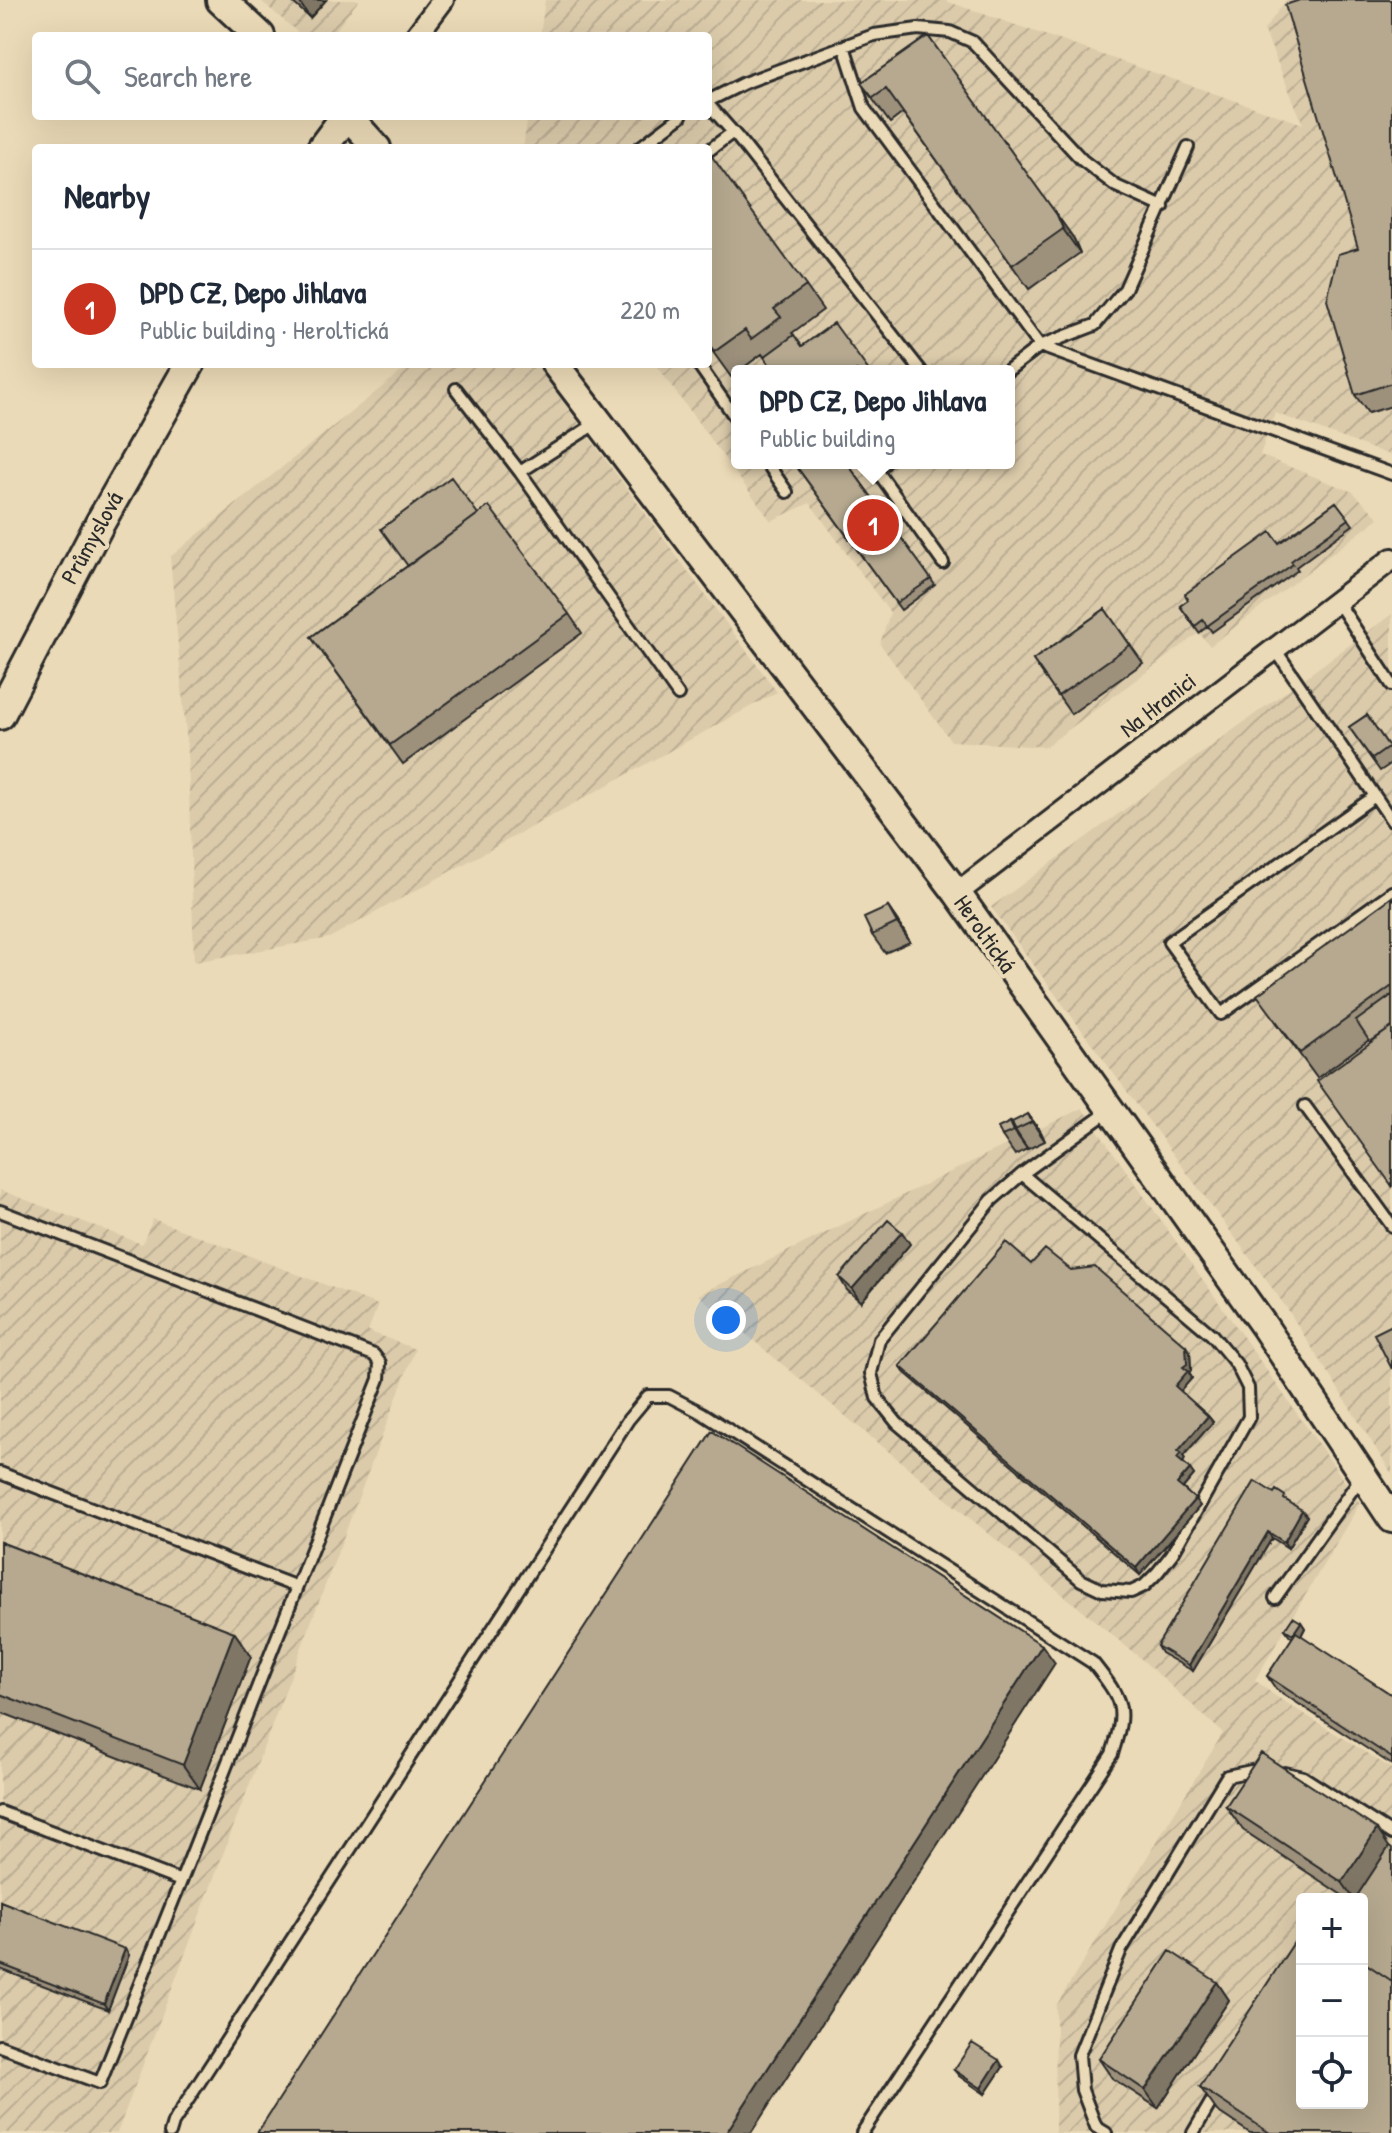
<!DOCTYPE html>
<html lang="en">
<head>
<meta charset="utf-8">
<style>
  :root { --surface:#fff; --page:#f2f2f3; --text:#1f2937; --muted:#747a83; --line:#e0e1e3; --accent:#c8321e }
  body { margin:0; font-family:"Patrick Hand",sans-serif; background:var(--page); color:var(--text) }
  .controls { position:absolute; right:24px; bottom:24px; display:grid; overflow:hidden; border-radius:8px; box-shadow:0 8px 32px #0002 }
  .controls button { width:72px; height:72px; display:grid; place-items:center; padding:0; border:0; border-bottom:2px solid var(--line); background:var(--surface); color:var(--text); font:40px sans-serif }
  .you { position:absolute; left:726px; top:1320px; width:28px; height:28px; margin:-20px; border:6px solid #fff; border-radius:50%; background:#1a73e8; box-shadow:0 0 0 12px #1a73e833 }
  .badge { display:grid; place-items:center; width:52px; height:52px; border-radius:50%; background:var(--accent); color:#fff; font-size:26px; font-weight:700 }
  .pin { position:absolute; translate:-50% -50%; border:4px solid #fff; box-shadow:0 2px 8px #0006 }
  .popup { position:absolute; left:731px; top:365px; width:284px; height:104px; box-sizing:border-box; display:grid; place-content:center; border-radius:8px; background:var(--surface); filter:drop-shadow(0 2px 6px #0005); font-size:26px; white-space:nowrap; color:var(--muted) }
  .popup b { font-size:30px; color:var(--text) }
  .popup::after { content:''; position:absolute; left:50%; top:100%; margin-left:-16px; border:16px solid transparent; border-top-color:var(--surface) }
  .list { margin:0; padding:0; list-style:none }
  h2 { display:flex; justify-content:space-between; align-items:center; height:104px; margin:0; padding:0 32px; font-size:34px }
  h2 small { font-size:26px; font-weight:400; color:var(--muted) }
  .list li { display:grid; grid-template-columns:52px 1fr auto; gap:24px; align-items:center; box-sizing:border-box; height:120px; padding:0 32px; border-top:2px solid var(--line) }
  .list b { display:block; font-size:30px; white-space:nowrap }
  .list p { margin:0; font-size:26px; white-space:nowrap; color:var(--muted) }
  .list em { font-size:26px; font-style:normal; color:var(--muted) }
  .icon { flex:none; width:44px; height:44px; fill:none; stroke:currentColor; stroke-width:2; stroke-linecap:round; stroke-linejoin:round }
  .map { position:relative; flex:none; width:1392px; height:2133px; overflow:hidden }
  .search { position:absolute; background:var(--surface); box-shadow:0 8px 32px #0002; left:32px; top:32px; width:680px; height:88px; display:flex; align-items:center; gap:20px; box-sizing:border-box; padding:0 28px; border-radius:8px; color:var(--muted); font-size:30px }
  .panel { position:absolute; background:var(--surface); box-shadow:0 8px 32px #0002; left:32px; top:144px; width:680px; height:224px; border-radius:8px }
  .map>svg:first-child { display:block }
  .industrial { fill:url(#industrial-furrows); fill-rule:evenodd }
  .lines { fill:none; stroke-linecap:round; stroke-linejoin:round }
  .service-casing { stroke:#2b2b2b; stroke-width:16 }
  .minor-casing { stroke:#2b2b2b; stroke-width:26 }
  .tertiary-casing { stroke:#2b2b2b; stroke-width:32 }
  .secondary-casing { stroke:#2b2b2b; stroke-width:34 }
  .service { stroke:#ebdab7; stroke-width:10 }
  .minor { stroke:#ebdab7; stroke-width:20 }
  .tertiary { stroke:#ebdab7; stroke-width:26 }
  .secondary { stroke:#ebdab7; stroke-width:28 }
  .wall { fill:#9d917c; stroke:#2b2b2b; stroke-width:2 }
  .shaded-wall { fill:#7f7665; stroke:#2b2b2b; stroke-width:2 }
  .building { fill:#b6a990; stroke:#2b2b2b; stroke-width:2 }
  .labels { text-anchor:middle; stroke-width:8; stroke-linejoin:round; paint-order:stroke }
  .street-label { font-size:24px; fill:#2b2b2b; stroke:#ebdab7 }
</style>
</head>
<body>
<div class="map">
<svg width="1392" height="2133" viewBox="0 0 1392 2133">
  <defs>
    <pattern id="industrial-furrows" width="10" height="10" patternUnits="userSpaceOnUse" patternTransform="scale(2)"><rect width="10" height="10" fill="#dbcbab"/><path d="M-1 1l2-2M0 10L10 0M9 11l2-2" fill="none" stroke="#bcae93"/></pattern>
  </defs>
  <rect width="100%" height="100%" fill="#ebdab7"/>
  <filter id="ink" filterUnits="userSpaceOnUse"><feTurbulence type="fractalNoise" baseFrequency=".0125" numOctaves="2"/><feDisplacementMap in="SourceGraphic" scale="16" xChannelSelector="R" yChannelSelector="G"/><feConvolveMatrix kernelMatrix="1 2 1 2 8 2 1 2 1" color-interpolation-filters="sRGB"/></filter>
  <g filter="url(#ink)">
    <path class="industrial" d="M260,0H359L331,36H302Z
      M545,0H943L1303,124L1264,30L1286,0H1392V456L1275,413L1260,455L1353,492L1379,518L1210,646L1199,633L1045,747L951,741L880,644L890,613L810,503L771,521L655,364H708V148H523L528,116H708V36H540ZM737,371H1009V463H737Z
      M411,364H535L777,692L329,938L194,962L188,755L170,557Z
      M1392,614V1474L1286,1307L991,907Z
      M1082,1108L1360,1503L1255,1680L1274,1695L1392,1769V2133H1055L1056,2006L1223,1733L1139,1657L698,1295ZM1302,1899H1362V2103H1302Z
      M0,1190L142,1244L153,1219L378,1305L368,1331L415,1349L117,2133H0Z"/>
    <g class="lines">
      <defs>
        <path id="service" d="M844,46L864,108L1040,346L1392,474
          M708,101L744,83L874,35L918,29L950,32L973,42L1082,160L1116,186L1163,207
          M708,104L738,138L921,371
          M639,148L681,116
          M708,151L733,132
          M698,364L737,420
          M1007,371L1040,346L1095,325L1125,289L1188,147
          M456,389L520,472L678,695
          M767,463L787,492
          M885,463L876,469L943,563
          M520,472L598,422
          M1337,601L1392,685
          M1275,649L1392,821
          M1375,796L1169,942L1221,1014L1392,892
          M1305,1106L1392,1226
          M1022,1174L1212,1335L1236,1364L1248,1388L1249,1417L1172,1554L1157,1573L1144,1586L1131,1592L1102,1590L1081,1580L897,1423L877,1398L871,1373L879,1340L992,1200L1022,1174L1109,1111
          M0,1211L374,1355L380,1363L379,1379L181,1881
          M0,1473L297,1587
          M1275,1598L1362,1476
          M1285,1773L1303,1777L1392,1834
          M0,1812L181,1881L100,2083L0,2046
          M170,2133L173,2123L628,1420L648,1396H669L702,1413L1093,1663C1123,1701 1127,1707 1112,1754L862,2133
          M1106,2133L1096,2127L1082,2090L1079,2055L1121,1950L1227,1776L1261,1769
          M1193,2133L1217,2092"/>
        <path id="minor" d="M416,36L443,0
          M957,893L1392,559"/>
        <path id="tertiary" d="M348,116L377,148
          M555,364L957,893L1264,1326L1392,1519"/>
        <path id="secondary" d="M221,0L260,36
          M322,148L346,116
          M0,715L100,523L190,364"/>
      </defs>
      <use href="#service" class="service-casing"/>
      <use href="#minor" class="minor-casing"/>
      <use href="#tertiary" class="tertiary-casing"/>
      <use href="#secondary" class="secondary-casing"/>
      <use href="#service" class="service"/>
      <use href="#minor" class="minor"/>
      <use href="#tertiary" class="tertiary"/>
      <use href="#secondary" class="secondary"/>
    </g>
    <path class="wall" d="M290,0H326L310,18Z
      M1392,0V406L1368,413L1355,395L1358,248Z
      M928,36L1074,239L1080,253L1029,289L903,113L890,123L861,83Z
      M806,286L823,310L792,333L794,335L772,368L762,354L739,371H737V373L731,377L708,345Z
      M794,463H847L935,585L901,610Z
      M1336,502L1353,525L1296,567L1298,570L1212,632L1208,626L1199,633L1180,606L1279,543Z
      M478,514L569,614L582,633L403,764L311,637Z
      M1105,609L1143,663L1071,714L1033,660Z
      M1367,715L1392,751V763L1380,771L1349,727Z
      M1392,897V1187L1370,1042L1369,1040L1317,1078L1274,1019Z
      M888,907L901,926L910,942L885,953L872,935Z
      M1028,1114L1041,1132L1045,1141L1028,1149L1023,1142L1027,1149L1015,1155L1002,1136L1010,1122L1015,1129Z
      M910,1244L861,1302L847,1290L839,1277Z
      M1031,1264L1071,1270L1190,1352L1191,1370L1189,1373L1192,1378L1180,1391L1208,1416L1213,1422L1183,1456L1185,1459L1183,1462L1194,1475L1183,1488L1200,1506L1140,1575L904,1372L900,1366Z
      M1274,1493L1289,1502L1307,1516L1288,1548L1272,1538L1193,1671L1161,1653L1157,1646Z
      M0,1542L234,1632L251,1656L200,1789L0,1712V1713Z
      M1301,1622L1305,1628L1301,1636L1392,1695V1765L1276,1689L1267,1676L1293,1638L1290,1636L1285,1629Z
      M1226,1806L1377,1829L1392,2133H1250L1217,2111L1200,2087L1302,2103L1362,1899H1348L1243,1830Z
      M0,1901L129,1955L108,2010L0,1969Z
      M1217,1982L1229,2000L1158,2108L1112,2078L1099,2059Z
      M1003,2067L985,2094L959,2076L954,2070Z"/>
    <path class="shaded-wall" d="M298,0H326L310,18Z
      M1057,215L1074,239L1080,253L1063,229Z
      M888,907L901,926L910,942L897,923Z
      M1028,1114L1041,1132L1045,1141L1032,1122Z
      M1010,1122L1023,1142L1027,1149L1014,1131Z
      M902,1232L910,1244L861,1302L852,1289Z
      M1186,1346L1190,1352L1191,1370L1189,1373L1192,1378L1179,1393L1175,1386Z
      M1208,1416L1213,1422L1183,1456L1185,1459L1182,1464L1177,1458L1178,1451Z
      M1190,1469L1194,1475L1181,1490L1177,1484Z
      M1195,1499L1200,1506L1140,1575L1136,1568Z
      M1302,1510L1307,1516L1288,1548L1284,1542Z
      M1268,1532L1272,1538L1193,1671L1189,1665Z
      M1301,1622L1305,1628L1298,1641L1293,1634Z
      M234,1632L251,1656L200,1789L183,1765Z
      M1042,1645L1055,1663L751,2133H726Z
      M1377,1829L1392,1851L1362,1899H1354L1342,1882Z
      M125,1949L129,1955L108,2010L104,2004Z
      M1217,1982L1229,2000L1158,2108L1145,2090Z
      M999,2060L1003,2067L985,2094L981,2088Z"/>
    <path class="building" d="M1300,0H1392V383L1355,395L1327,300L1338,254L1358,248L1285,5Z
      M928,36L1057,215L1063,229L1012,265L886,89L873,98L861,83Z
      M708,151L806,286L774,309L781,317L751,339L745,330L714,352L708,344Z
      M834,323L869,371H767L772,368L764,357L794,335L802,346Z
      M794,463H847L931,579L896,603Z
      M451,477L478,514L408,566L381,529Z
      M1336,502L1349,519L1291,561L1293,564L1207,626L1203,620L1195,626L1180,606L1188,600L1185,594L1271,532L1279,543Z
      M489,506L569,614L390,745L311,637Z
      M1105,609L1130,645L1058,696L1033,660Z
      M1367,715L1389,747L1372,759L1349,727Z
      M1392,897V986L1300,1053L1257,995Z
      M888,907L897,923L872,935L864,918Z
      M1392,995V1027L1370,1042L1356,1021Z
      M1392,1027V1186L1317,1081Z
      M1028,1114L1032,1122L1015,1130L1012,1122Z
      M1010,1122L1014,1131L1002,1136L998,1128Z
      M888,1220L902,1232L852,1289L839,1277Z
      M1006,1242L1031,1264L1045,1249L1071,1270L1095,1267L1186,1346L1187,1364L1183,1367L1188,1371L1175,1386L1208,1416L1178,1451L1181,1453L1177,1458L1190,1469L1177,1484L1195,1499L1136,1568L900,1366Z
      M1392,1325V1369L1374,1334Z
      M712,1431L1042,1645L726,2133H257Z
      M1255,1481L1274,1493L1276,1490L1285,1496L1284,1499L1302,1510L1284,1542L1268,1532L1189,1665L1157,1646Z
      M0,1542L234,1632L183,1765L0,1694Z
      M1293,1617L1301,1622L1293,1634L1285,1629Z
      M1296,1632L1392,1695V1758L1267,1676Z
      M1261,1753L1377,1829L1342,1882L1226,1806Z
      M1389,1847L1392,1849V1981L1362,1961V1899H1355Z
      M0,1901L125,1949L104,2004L0,1964Z
      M1302,1930V2103H1362V1961L1392,1981V2133H1270L1200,2087Z
      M1170,1951L1217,1982L1145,2090L1099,2059Z
      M972,2043L999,2060L981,2088L954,2070Z"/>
  </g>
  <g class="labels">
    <g class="street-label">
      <text transform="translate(92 538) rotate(-61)" y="8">Průmyslová</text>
      <text transform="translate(1158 705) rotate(-38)" y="8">Na Hranici</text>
      <text transform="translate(985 934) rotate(55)" y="8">Heroltická</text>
    </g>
  </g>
</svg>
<div class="controls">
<button>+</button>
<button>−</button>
<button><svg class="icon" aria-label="locate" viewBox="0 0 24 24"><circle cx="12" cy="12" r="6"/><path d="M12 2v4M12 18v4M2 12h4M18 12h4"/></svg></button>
</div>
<div class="you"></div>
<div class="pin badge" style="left:873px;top:525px">1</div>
<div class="popup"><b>DPD CZ, Depo Jihlava</b>Public building</div>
<div class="search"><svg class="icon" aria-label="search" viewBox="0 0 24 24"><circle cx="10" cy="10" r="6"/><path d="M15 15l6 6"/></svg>Search here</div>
<section class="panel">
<h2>Nearby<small></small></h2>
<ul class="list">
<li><span class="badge">1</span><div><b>DPD CZ, Depo Jihlava</b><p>Public building · Heroltická</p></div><em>220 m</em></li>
</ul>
</section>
</div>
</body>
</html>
